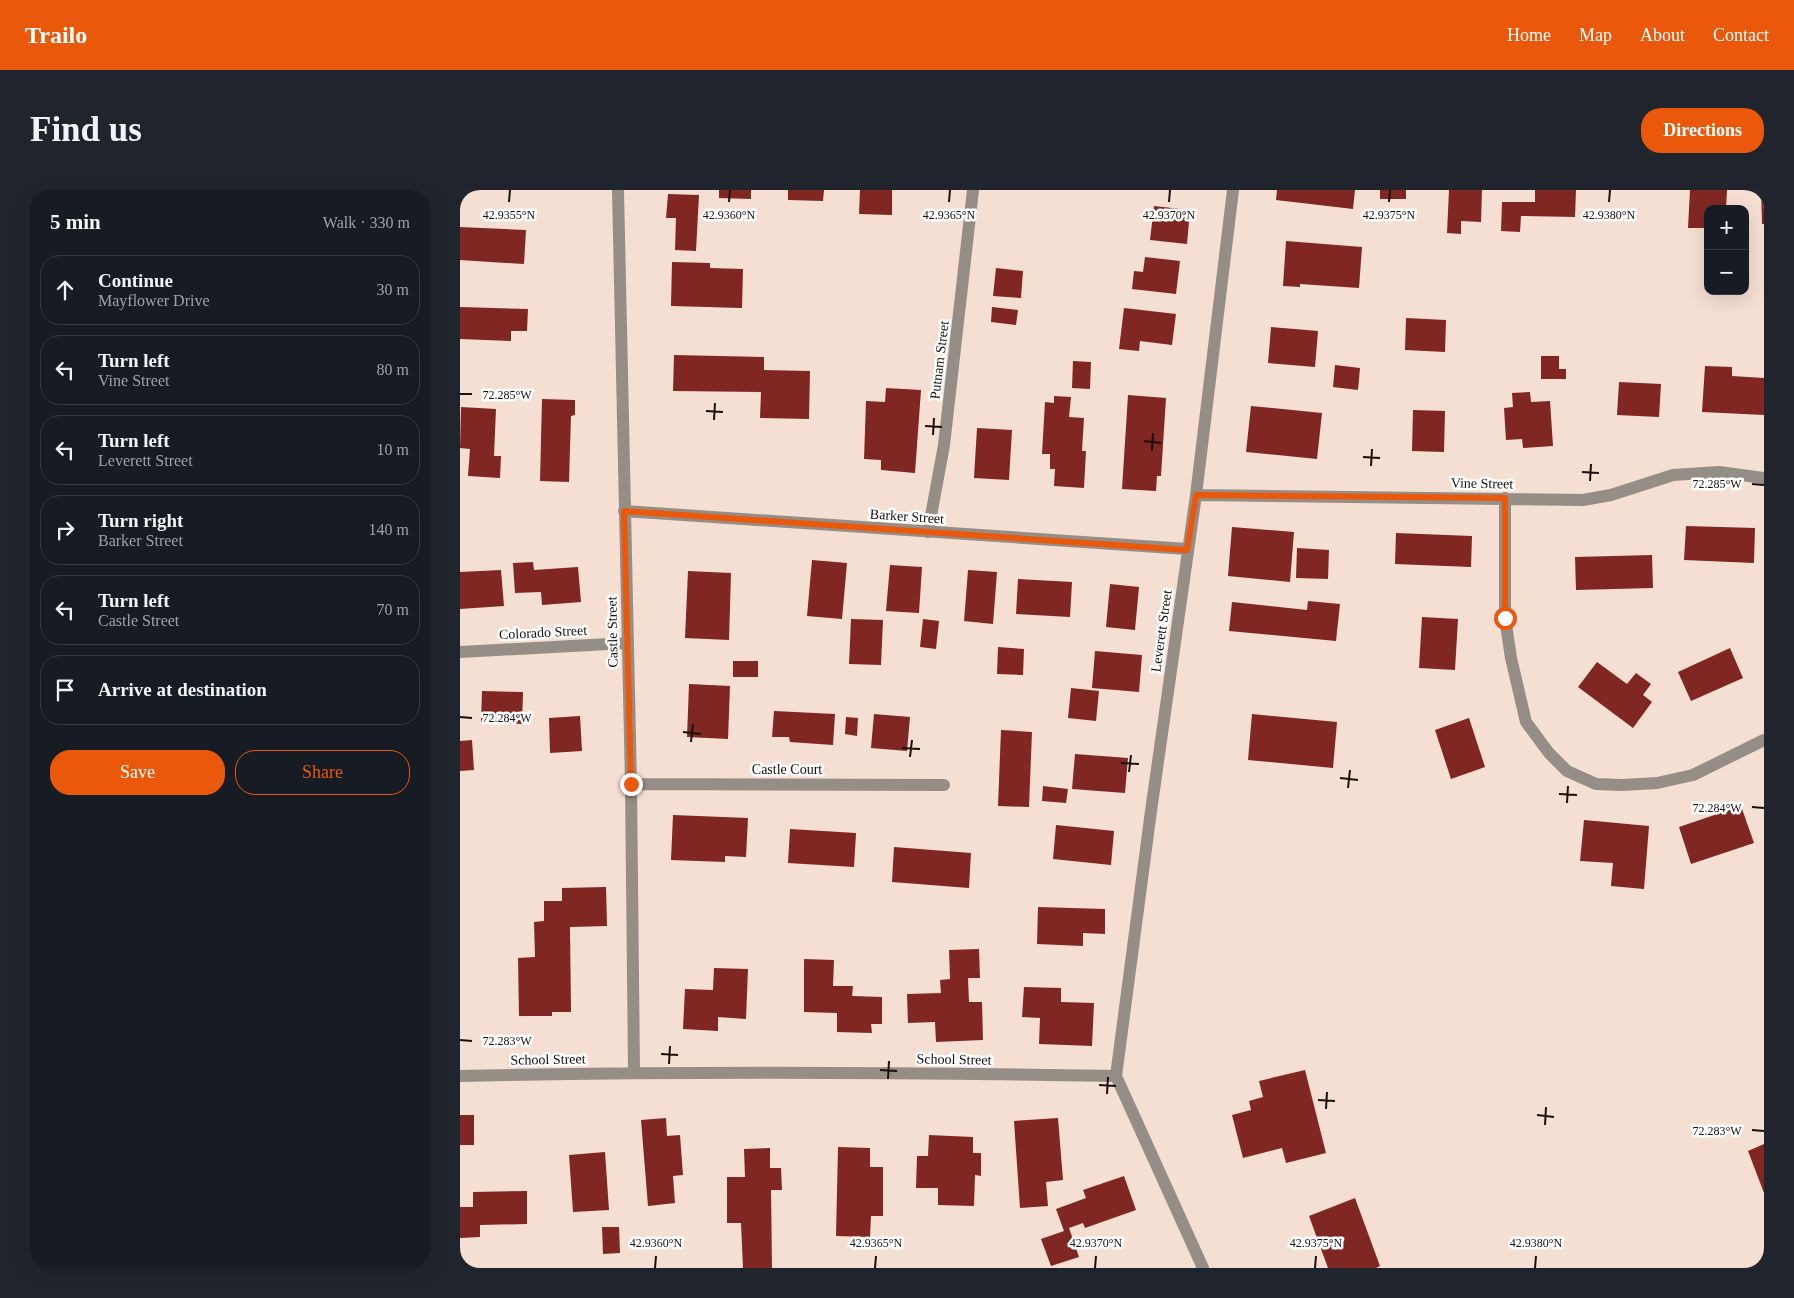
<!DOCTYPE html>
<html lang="en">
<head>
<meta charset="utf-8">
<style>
  :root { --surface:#171b24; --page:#20242c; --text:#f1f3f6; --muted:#9ea1a6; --line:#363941; --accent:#ea580c }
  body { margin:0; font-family:Georgia,serif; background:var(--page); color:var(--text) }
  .controls { position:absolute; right:15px; top:15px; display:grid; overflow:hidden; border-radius:10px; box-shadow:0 5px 20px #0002 }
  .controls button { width:45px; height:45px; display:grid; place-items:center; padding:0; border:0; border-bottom:1px solid var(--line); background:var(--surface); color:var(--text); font:25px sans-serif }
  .stop { position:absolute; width:15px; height:15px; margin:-11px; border:4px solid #ea580c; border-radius:50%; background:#fff }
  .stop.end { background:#ea580c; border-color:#fff; box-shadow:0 1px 5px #0008 }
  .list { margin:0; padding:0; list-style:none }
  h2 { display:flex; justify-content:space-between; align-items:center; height:65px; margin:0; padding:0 20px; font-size:21px }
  h2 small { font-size:16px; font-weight:400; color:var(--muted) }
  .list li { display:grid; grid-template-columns:32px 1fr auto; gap:15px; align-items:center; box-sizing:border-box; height:70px; margin:0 10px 10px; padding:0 10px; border:1px solid var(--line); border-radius:20px }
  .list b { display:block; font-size:19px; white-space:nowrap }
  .list p { margin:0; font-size:16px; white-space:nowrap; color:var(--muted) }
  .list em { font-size:16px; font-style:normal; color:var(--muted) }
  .actions { display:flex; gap:10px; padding:15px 20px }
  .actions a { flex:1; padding:11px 0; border:1px solid var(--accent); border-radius:20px; text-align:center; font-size:18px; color:var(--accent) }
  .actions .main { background:var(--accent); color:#fff }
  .icon { flex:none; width:28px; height:28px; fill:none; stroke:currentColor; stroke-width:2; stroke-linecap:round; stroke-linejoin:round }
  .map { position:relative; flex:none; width:1304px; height:1078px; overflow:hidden; border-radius:20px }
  header { display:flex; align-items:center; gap:30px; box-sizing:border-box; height:70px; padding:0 25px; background:var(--accent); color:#fff }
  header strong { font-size:24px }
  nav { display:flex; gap:28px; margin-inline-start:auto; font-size:18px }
  .intro { display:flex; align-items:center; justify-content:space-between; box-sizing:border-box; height:120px; padding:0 30px }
  h1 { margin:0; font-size:35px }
  .button { padding:12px 22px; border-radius:20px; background:var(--accent); color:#fff; font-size:18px; font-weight:700 }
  main { display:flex; gap:30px; padding:0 30px }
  aside { flex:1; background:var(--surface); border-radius:20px; box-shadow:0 5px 20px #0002 }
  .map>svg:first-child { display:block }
  .building { fill:#802723 }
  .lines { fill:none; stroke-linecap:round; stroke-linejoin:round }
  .street { stroke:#948e86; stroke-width:12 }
  .route { stroke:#ea580c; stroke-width:6 }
  .ticks { fill:none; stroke:#18110d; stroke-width:2 }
  .labels { text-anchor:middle; stroke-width:5; stroke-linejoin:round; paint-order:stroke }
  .street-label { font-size:14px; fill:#18110d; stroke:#fff }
  .ticks-label { font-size:12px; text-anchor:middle; fill:#18110d; stroke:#fff; stroke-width:5; stroke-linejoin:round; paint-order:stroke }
</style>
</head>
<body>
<header>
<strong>Trailo</strong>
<nav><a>Home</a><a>Map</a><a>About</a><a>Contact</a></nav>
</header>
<div class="intro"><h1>Find us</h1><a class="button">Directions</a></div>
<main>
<aside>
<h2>5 min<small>Walk · 330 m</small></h2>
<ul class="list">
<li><svg class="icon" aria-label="ahead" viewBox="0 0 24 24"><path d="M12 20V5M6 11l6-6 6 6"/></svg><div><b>Continue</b><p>Mayflower Drive</p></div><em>30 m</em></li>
<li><svg class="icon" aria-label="left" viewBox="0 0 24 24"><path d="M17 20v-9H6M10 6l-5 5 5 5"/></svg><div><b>Turn left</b><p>Vine Street</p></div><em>80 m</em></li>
<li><svg class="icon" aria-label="left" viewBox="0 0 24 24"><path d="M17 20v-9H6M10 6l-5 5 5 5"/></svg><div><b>Turn left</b><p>Leverett Street</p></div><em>10 m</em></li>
<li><svg class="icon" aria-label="right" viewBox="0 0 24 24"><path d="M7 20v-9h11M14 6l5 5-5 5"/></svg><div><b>Turn right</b><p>Barker Street</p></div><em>140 m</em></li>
<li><svg class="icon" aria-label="left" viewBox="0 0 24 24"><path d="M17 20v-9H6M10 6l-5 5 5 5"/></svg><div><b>Turn left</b><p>Castle Street</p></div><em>70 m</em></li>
<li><svg class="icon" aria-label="arrive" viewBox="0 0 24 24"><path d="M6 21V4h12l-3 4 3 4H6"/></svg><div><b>Arrive at destination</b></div></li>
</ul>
<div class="actions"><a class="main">Save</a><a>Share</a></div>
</aside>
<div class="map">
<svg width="1304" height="1078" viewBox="0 0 1304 1078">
  <rect width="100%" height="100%" fill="#f5ded2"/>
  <path class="building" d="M259,0H291V9L259,8Z
    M328,0H364L363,11L328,10Z
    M400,0H432V25L399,24Z
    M817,0H895L893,19L816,10Z
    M920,0H946V9H920Z
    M989,0H1022L1021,32L1001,31V44L987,43Z
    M1075,0H1116L1115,27L1061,26L1060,42L1041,41L1042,12H1075Z
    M1230,0H1267L1266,19H1248V38H1228Z
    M1301,0H1304V34H1302Z
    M208,4L239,5L236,61L215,60L216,28H206Z
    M694,16L730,20L727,54L690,50Z
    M0,37L66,40L64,74L0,70Z
    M826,51L902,57L899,98L840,94V97L823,96Z
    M685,67L720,71L716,104L672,99L674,81L683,82Z
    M212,72L250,73V78L283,79L282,118L211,116Z
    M536,78L563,81L561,108L533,106Z
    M0,117L68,119L67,141H51V151L0,149Z
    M532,117L558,120L556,135L531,132Z
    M664,118L716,124L712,155L680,151L679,161L659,159Z
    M946,128L986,130L985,162L945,160Z
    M811,137L858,141L855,177L808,173Z
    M214,165L304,167V180L350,181L349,229L300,228L301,202L213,201Z
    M1081,166H1099V179H1106V189H1081Z
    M613,171L631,172L630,199L612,198Z
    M875,175L900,178L898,200L873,197Z
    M1245,176L1272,177V186L1304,188V225L1242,222Z
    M1159,192L1201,194L1199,227L1157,225Z
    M426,198L461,200L455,283L421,280V270L404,269L406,211L425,212Z
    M1070,202L1071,212L1090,211L1093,256L1063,258L1062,249L1046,250L1044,218L1053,217L1052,203Z
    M668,205L706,208L701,286H697L696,301L662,299Z
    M594,206L611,207L609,227L624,228L622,261H626L624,298L594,296L595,279H590V264H582L585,212L594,213Z
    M82,209L115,210V225L111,226L109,292L80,291Z
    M791,216L862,223L857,269L786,262Z
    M1,217L36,219L34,266H41L40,288L8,286L10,259L0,258Z
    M953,220L985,221L984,262L952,261Z
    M517,238L552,240L549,290L514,288Z
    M1226,336L1295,338L1294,373L1224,370Z
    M772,337L834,342L830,392L768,386Z
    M936,343L1012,346L1011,377L935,374Z
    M837,358L869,360L868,389L836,388Z
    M1192,365L1193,398L1116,400L1115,367Z
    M352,370L387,373L382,429L347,426Z
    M73,372L74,380L118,377L121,412L82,415L81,402L55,403L53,373Z
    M430,375L462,377L459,423L426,421Z
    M41,380L44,416L0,419V382Z
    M508,380L537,382L533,434L504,431Z
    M228,381L271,383L269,450L225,448Z
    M558,389L612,392L610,427L556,424Z
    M650,394L679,397L675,440L646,437Z
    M848,411L880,414L876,451L769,441L772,412L847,420Z
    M962,427L998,429L995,480L959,478Z
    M391,429L423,430L421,475L389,474Z
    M463,429L479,431L476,459L460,457Z
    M538,457L564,459L563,485L537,484Z
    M1270,458L1283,488L1231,511L1218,482Z
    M635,461L682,465L679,502L632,498Z
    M273,471H298V487H273Z
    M1137,472L1167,494L1176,483L1191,494L1183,505L1192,512L1173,538L1118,497Z
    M229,494L270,496L268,549L227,547Z
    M611,498L639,501L636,531L608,528Z
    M22,501L63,502L62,534L21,532Z
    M314,521L375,524L373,555L330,552L329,547H312Z
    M414,524L450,527L447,561L411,558Z
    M792,524L877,532L873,578L788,570Z
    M120,526L122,561L90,563L89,528Z
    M386,527L398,528L397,546L385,544Z
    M1009,528L1025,577L991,589L975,540Z
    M541,540L572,542L569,617L538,616Z
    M12,550L14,580L0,581V551Z
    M615,564L668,568L665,603L612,599Z
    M583,596L608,599L606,613L582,611Z
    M1281,616L1294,653L1231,674L1219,637Z
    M213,625L288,628L286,667L265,666V672L211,670Z
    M1124,630L1189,636L1184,699L1151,696L1153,673L1120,671Z
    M596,635L654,641L651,675L593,669Z
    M330,639L396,643L394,677L328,673Z
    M434,657L511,663L509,698L432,692Z
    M146,697L147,736L110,737L111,822H92V826H59L58,768L75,767L74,732L84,731V711H102V698Z
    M578,717L645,719V744L623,743V756L577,754Z
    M519,759L520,788H508L509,812H522L523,850L476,852L475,832L448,833L447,804L481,803L480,790L490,789L489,760Z
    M344,769L374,770L373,796H393L392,806L422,807V834H411L412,843L377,842V823L344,822Z
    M254,778L288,779L286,829L258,827V841L223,839L225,799L253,800Z
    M564,797L601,798V812L634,813L632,856L579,854L580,828L562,827Z
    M845,880L866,963L826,973L822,958L783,968L772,925L791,920L789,911L803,907L799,891Z
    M0,925H14V955H0Z
    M206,928L207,946L220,945L223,985L213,986L215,1013L188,1016L181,930Z
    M598,928L603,990L586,992L588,1016L560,1018L554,931Z
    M469,945L513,947V963H521V986L515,985L514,1016L478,1015V998H456L457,966H468Z
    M1304,954V1003L1288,961Z
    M378,957L410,958V977H423V1026H411L410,1047L376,1046Z
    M310,958V978H321L322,1000H311L312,1078H283L281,1033H267V987H285L284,959Z
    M145,962L149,1020L113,1022L109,965Z
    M664,986L676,1020L625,1038L623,1033L609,1038L619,1067L591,1076L581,1049L604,1041L596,1019L626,1008L623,1000Z
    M67,1001V1034L20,1035V1047L0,1048V1017H13V1002Z
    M895,1008L920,1076L916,1078H868L849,1026Z
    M142,1037H159L160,1063L143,1064Z"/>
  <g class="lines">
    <path class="street" d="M158,0L171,594L174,882
      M736,305L1123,310L1151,305L1213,285L1259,282L1304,288
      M1045,308V428L1051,468L1066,532L1089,563L1107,581L1136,594L1162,595L1197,593L1233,585L1304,550
      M164,321L727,359
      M468,342L484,255L513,0
      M0,462L167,453
      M171,594L484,595
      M0,886C219,881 437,882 656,886
      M656,886L691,621L736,305L773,0
      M656,886L743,1078"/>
  </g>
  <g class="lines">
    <path class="route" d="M171,594L164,321L727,360L736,305L1045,308V428"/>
  </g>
  <path class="ticks" d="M49,12L50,0M269,12L270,0M489,12L490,0M709,12L710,0M929,12L930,0M1149,12L1150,0M0,204H12M246,221L263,222M254,230L255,213M465,236L482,237M473,245L474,228M684,251L701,253M692,261L693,243M903,267L920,268M911,276L912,259M1122,282L1139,283M1130,291L1131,274M1292,294L1304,295M0,527L12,528M223,542L241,544M231,552L233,534M442,558L460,559M450,567L452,550M661,573L679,574M669,582L671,565M880,588L898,590M888,598L890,580M1099,604L1117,605M1107,613L1108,596M1292,617L1304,618M0,850L12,851M201,864L218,865M209,874L210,856M420,880L437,881M428,889L429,871M639,895L656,896M647,904L648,887M858,910L875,911M866,919L867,902M1077,925L1094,927M1085,935L1086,917M1292,940L1304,941M195,1078L196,1066M415,1078L416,1066M635,1078L636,1066M855,1078L856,1066M1075,1078L1076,1066"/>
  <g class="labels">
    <g class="street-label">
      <text transform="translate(479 170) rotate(-83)" y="5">Putnam Street</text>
      <text transform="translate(1022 293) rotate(1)" y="5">Vine Street</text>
      <text transform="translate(447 326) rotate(4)" y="5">Barker Street</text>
      <text transform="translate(701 441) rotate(-82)" y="5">Leverett Street</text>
      <text transform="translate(83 442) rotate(-3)" y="5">Colorado Street</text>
      <text transform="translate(152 442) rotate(-91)" y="5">Castle Street</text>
      <text x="327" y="584">Castle Court</text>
      <text transform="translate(88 869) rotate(-1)" y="5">School Street</text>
      <text transform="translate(494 869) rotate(1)" y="5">School Street</text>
    </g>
  </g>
  <g class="ticks-label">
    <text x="49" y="29">42.9355°N</text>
    <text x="269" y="29">42.9360°N</text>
    <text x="489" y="29">42.9365°N</text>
    <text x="709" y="29">42.9370°N</text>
    <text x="929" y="29">42.9375°N</text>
    <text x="1149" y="29">42.9380°N</text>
    <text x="47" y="209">72.285°W</text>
    <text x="1257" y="298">72.285°W</text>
    <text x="47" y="532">72.284°W</text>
    <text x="1257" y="622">72.284°W</text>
    <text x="47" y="855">72.283°W</text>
    <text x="1257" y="945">72.283°W</text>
    <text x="196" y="1057">42.9360°N</text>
    <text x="416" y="1057">42.9365°N</text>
    <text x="636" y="1057">42.9370°N</text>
    <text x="856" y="1057">42.9375°N</text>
    <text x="1076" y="1057">42.9380°N</text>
  </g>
</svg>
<div class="controls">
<button>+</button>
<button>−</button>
</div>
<div class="stop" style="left:1045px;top:428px"></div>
<div class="stop end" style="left:171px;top:594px"></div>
</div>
</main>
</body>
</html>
